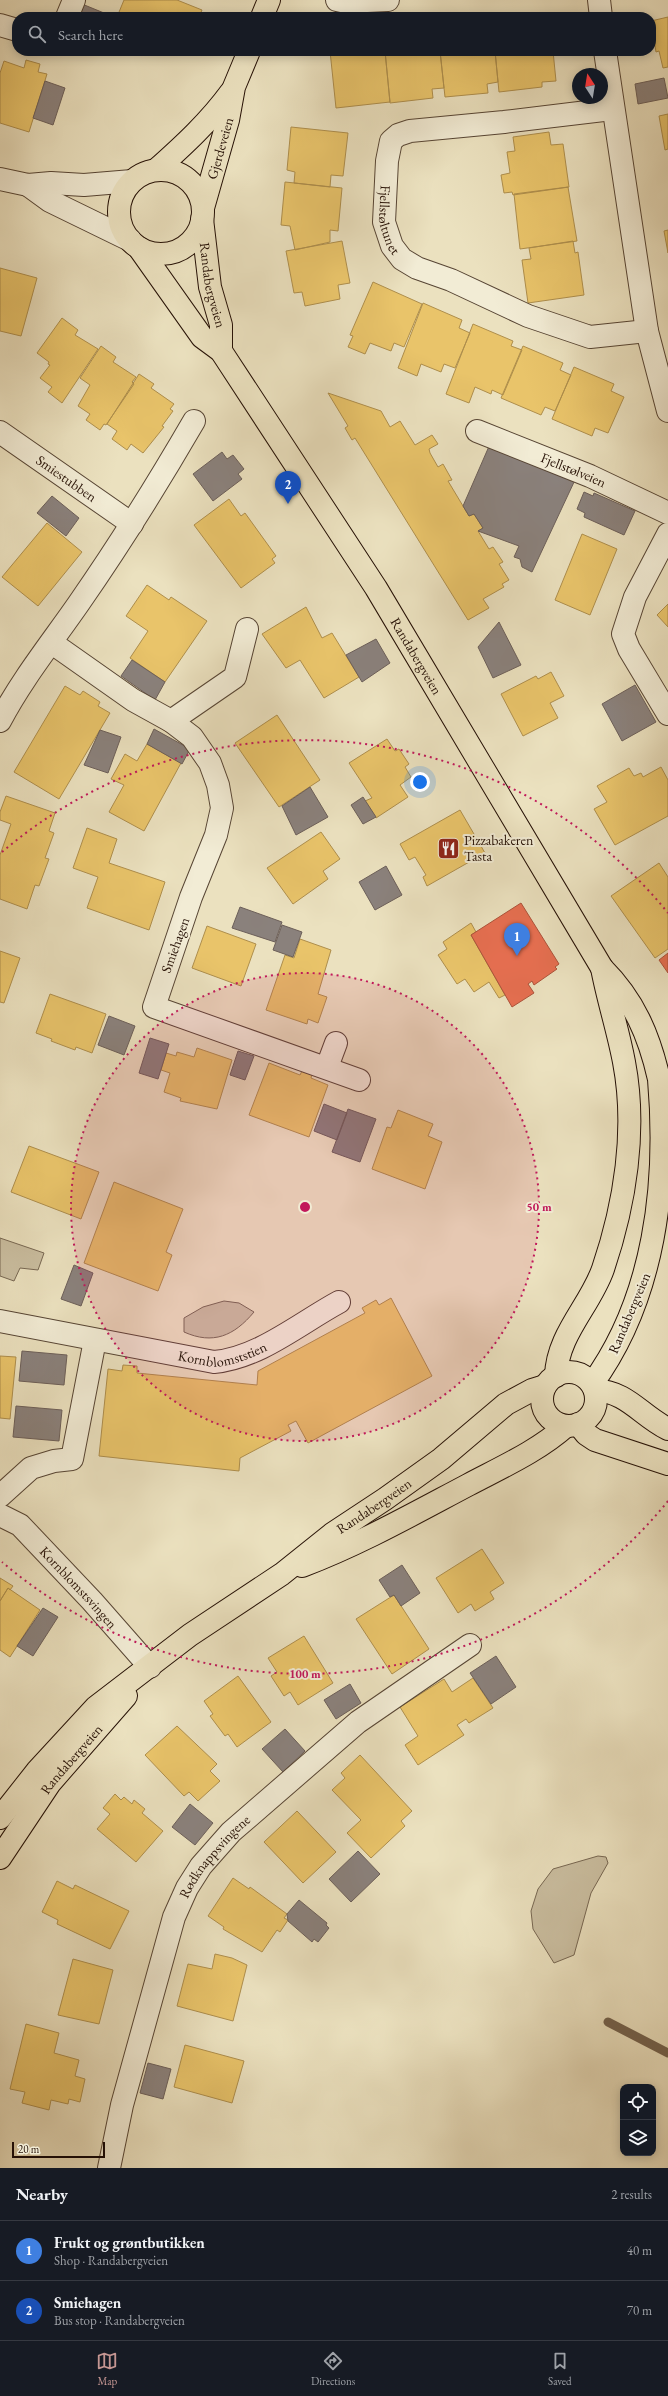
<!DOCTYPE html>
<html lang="en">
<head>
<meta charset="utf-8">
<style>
  :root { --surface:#171b24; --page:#242831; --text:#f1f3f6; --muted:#9ea1a6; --line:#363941; --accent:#c59692 }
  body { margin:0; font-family:"EB Garamond",serif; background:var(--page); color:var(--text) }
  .controls { position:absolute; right:12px; bottom:12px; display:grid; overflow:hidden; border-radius:8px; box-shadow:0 2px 10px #0003 }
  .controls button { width:36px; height:36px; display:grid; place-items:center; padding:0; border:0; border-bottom:1px solid var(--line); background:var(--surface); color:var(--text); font:20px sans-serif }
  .compass { position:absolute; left:572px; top:68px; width:36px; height:36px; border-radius:50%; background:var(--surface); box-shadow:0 2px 10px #0003; rotate:348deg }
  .scale { position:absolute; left:12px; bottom:10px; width:93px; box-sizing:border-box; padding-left:4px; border:2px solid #261106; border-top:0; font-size:11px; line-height:14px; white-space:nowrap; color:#261106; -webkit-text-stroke:3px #f2ecd5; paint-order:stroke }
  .you { position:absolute; left:420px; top:782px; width:14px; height:14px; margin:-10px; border:3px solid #fff; border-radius:50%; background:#1a73e8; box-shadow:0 0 0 6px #1a73e833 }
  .badge { display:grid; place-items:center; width:26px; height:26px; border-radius:50%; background:var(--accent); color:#fff; font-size:13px; font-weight:700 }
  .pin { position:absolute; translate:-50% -33px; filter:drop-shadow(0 1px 2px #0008) }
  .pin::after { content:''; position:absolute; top:21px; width:14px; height:12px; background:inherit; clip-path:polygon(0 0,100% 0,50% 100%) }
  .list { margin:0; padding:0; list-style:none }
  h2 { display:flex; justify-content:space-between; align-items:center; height:52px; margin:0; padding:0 16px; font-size:17px }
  h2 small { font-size:13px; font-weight:400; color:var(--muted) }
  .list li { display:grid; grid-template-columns:26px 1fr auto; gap:12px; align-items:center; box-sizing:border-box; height:60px; padding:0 16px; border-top:1px solid var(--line) }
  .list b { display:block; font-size:15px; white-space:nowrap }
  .list p { margin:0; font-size:13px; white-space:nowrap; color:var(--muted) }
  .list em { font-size:13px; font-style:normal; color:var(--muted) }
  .icon { flex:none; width:22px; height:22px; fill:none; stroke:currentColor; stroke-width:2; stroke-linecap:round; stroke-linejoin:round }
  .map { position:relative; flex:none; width:668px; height:2168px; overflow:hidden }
  .search { position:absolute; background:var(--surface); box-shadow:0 2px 10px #0003; left:12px; right:12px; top:12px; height:44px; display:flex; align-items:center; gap:10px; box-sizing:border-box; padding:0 14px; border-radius:16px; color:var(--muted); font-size:15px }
  .sheet { height:172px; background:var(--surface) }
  nav { display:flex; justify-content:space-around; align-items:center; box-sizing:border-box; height:56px; border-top:1px solid var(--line); background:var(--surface); font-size:11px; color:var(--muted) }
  nav a { display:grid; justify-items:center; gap:2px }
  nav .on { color:var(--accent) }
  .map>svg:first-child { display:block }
  .green { fill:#cabea0; stroke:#786853 }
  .homes { fill:#e9c46a; stroke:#ae8e4c }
  .shops { fill:#e76f51; stroke:#ad533a }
  .industry { fill:#8a817c; stroke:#6c5f59 }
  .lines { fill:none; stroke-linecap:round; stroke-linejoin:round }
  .stream { stroke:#74634f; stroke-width:9 }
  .minor-casing { stroke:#574534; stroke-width:24 }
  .major-casing { stroke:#261106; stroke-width:24 }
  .minor { stroke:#f2ecd5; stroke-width:22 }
  .major { stroke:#ebe1bf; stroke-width:22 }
  .ring { fill:none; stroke:#c2185b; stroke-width:2; stroke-dasharray:2 4 }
  .labels { text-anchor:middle; stroke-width:4; stroke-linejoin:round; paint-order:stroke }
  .street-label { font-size:14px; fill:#261106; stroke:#f2ecd5 }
  .poi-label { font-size:14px; fill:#261106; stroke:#f2ecd5; text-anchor:start }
  .centre { fill:#c2185b; stroke:#f2ecd5; stroke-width:2 }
  .ring-label { font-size:12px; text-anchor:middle; font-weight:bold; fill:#c2185b; stroke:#f2ecd5; stroke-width:4; stroke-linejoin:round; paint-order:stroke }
</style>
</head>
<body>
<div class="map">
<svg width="668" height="2168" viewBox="0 0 668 2168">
  <rect width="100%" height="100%" fill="#ebe1bf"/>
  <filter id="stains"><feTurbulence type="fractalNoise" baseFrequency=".005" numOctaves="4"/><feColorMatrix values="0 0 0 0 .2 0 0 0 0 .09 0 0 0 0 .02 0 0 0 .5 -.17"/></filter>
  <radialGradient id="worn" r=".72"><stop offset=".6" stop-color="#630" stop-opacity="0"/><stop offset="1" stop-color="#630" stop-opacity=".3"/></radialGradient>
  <path class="green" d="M0,1238L44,1253L38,1270L20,1268L14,1281L0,1276Z
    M224,1301L239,1303L254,1312C234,1336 213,1345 184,1332V1318L203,1307Z
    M598,1856L606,1857L608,1863L591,1893L574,1955L554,1963L533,1929L531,1911L538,1889L553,1869Z"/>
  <path class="homes" d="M124,0H177L202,10L199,17H117Z
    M668,17V67L663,68L659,51L656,52L651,21Z
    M330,51H385L390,102L336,108Z
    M385,51H440L444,88L432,89L433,98L390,103Z
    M440,51H495L498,82L487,84L488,93L445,97Z
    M495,51H553L556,81L542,82V87L499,92Z
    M26,60L40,64L38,72L47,74L29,132L0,123V73L4,61L24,68Z
    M668,114V149L665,150L659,116Z
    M291,127L348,133L343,176L331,175L330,187L294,183L295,172L287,170Z
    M549,132L551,145L563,144L569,187L513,195L512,192L504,193L501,175L510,173L507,152L515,151L513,137Z
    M285,182L342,188L338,231L330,230V242L295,250L290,226L281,225Z
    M568,187L577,241L520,249L514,194Z
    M668,230V253L664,231Z
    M342,241L350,283L338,285L340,299L305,306L302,292L294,293L286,251Z
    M573,241L575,253L578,252L584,295L528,303L522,260L531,259L529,248Z
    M0,268L37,278L21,336L0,331Z
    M373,282L422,304L404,347L394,343L391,351L370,343L365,354L348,347L353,336L350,335Z
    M423,303L462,320L459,328L470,333L455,368L444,364L441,372L421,364L417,376L398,368Z
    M62,318L78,330L75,335L98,349L62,403L48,392L52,387L40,378L50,365L48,364L49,362L37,353Z
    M473,324L513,341L511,346L522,350L503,395L492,390L491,394L475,387L469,403L446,394Z
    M101,346L116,357L113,362L136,377L132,382L134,384L106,425L104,424L100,430L86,420L90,414L78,406L90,385L80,378Z
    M523,346L563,363L560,370L571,375L555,411L545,407L541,415L501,398Z
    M574,367L614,384L611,391L624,397L608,433L595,428L592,436L552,419Z
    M139,374L154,384L151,388L174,404L170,409L173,411L162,426L164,427L143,453L131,444L127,450L112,439L117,431L107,424Z
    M328,393L381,411L390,427L400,421L415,445L432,435L438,444L429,449L430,453L438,467L443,464L452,480L448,481L469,516L474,514L483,528L478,531L489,549L493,547L503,562L499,564L509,580L502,584L504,587L483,599L489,608L468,620L355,438L352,440L345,428L348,426Z
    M229,499L241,516L245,513L276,556L272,559L275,563L241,588L194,525Z
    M47,523L82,552L38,606L2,577Z
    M582,534L617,549L590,615L555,600Z
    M147,585L169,600L171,597L207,621L165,682L130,658L148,631L126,616Z
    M668,604V627L657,615Z
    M306,607L322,638L332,633L359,677L324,698L300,660L286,668L262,634Z
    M551,672L564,696L550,703L558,718L523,736L501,694L536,676L538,679Z
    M65,686L80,695L83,691L100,702L98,706L110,713L59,799L14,772Z
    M277,715L320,780L279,807L235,743Z
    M387,739L395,751L399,749L409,764L405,767L411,777L400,785L408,797L376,818L365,801L372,798L349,763Z
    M147,744L181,763L144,831L109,812L124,785L111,779L125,754L137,761Z
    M661,767L668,780V816L615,845L594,809L607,802L597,786L629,768L634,776L641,773L643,777Z
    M6,796L55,813L49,831L54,833L45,858L49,859L39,886L35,885L27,909L0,899V855L11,824L0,820V812Z
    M460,810L485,853L427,886L423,877L426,875L415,857L409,860L400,844Z
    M87,828L117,839L109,863L165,882L149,930L87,908L98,877L73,868Z
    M321,832L340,859L323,871L328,879L293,904L267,868Z
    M659,863L668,877V949L655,958L611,896Z
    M471,923L476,932L471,935L505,995L499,998L489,982L474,992L465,979L457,984L438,955L447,949L443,942Z
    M207,926L256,944L241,986L192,968Z
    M300,939L331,950L318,994L327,997L318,1023L308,1019L307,1024L266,1010L285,955L294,958Z
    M0,951L20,958L4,1003L0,1002Z
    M50,994L106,1014L92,1053L76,1047L75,1050L51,1041L52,1039L36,1033Z
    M197,1048L232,1060L217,1109L180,1101L181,1098L164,1092L170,1073L161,1070L166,1053L176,1056L177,1052L194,1057Z
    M269,1063L300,1075L302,1071L312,1074L311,1078L328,1085L309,1137L249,1115Z
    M398,1110L433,1124L428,1136L442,1142L425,1189L372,1169L387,1127L391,1128Z
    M29,1146L99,1172L81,1219L11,1192Z
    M114,1182L183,1209L166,1252L172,1255L158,1291L84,1263Z
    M391,1298L432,1376L308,1443L296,1421L288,1425L291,1431L240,1458L239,1471L99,1456L108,1369L122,1371L123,1365L137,1366V1373L257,1385L258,1371L365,1313L362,1308L376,1300L379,1305Z
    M0,1356L16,1357L10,1419L0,1418Z
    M482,1549L504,1583L490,1592L494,1599L475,1611L471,1604L458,1613L436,1578Z
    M0,1578L13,1586L10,1590L8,1588L0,1601Z
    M8,1588L40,1610L10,1657L0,1650V1601Z
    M394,1595L429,1649L392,1674L356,1619Z
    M304,1636L333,1683L298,1705L290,1692L284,1696L271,1676L277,1672L268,1658Z
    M238,1676L271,1722L237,1747L228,1734L225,1736L210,1716L213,1714L204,1701Z
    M473,1678L493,1708L469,1723L466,1719L457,1725L464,1735L418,1765L405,1745L418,1736L400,1707L444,1679L452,1692Z
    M177,1726L217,1764L210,1771L220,1781L198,1801L189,1792L184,1796L145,1755Z
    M360,1755L412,1811L401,1821L405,1826L371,1858L347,1833L361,1820L332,1790L345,1778L341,1773Z
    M115,1794L121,1800L124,1797L132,1804L134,1800L145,1809L142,1813L163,1831L136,1862L97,1829L110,1814L103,1808Z
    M297,1811L336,1852L303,1883L264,1842Z
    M233,1878L249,1889L250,1887L287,1914L284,1918L288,1920L280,1932L277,1930L262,1952L223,1929L224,1927L208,1916Z
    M57,1881L73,1889L75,1885L129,1911L110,1949L57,1924L58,1920L42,1912Z
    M215,1954L232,1958L247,1965L233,2021L177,2006L188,1964L212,1969Z
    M73,1959L113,1970L99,2024L58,2015Z
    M26,2024L59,2033L54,2053L79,2060L75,2076L85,2079L80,2102L69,2099L68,2104L51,2100L49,2110L22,2103L25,2092L10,2089Z
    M185,2045L244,2061L232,2103L174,2087Z"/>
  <path class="shops" d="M521,903L559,964L555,967L557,969L534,985L532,981L528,984L534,993L512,1007L471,935Z
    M668,953V973L659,960Z"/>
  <path class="industry" d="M82,4L104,13L102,17H77Z
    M664,78L668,98L638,104L635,84Z
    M45,81L65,88L53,125L33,118Z
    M490,444L575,480L532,572L522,567L520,559L514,557L519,546L478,531L483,528L474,514L469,516L463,506Z
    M222,452L227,459L233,455L244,469L238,474L242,479L213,501L193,474Z
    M584,492L593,496L594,493L635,511L624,535L584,517L585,513L577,509Z
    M52,496L79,518L66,536L37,513Z
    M499,622L521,665L493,678L478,647Z
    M376,639L390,663L362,682L346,655Z
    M132,660L165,682L155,700L121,676Z
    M635,685L656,722L622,741L602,704Z
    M154,729L190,749L182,764L147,744Z
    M100,730L121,737L108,773L84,765Z
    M310,787L328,817L296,835L282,806Z
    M363,797L376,817L363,824L351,805Z
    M386,866L402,895L375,910L359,882Z
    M240,907L282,922L275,942L232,928Z
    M282,925L302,932L293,957L273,950Z
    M109,1016L135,1026L124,1055L98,1045Z
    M150,1038L169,1044L158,1079L139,1073Z
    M238,1051L254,1056L245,1080L230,1075Z
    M324,1104L347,1113L337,1140L314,1131Z
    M348,1109L376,1119L360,1162L332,1152Z
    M74,1265L93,1273L81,1306L61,1299Z
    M22,1351L67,1355L64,1385L19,1381Z
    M16,1406L62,1410L59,1441L13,1437Z
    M402,1565L420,1593L401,1606L394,1595L390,1597L379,1580Z
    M43,1608L58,1617L33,1656L17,1646Z
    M496,1656L516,1687L491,1704L470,1673Z
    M350,1684L361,1703L336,1719L324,1700Z
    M285,1729L305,1751L283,1772L262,1749Z
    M190,1804L213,1823L195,1845L172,1827Z
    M358,1851L380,1874L351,1902L329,1879Z
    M299,1900L327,1923L326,1925L329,1928L318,1942L314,1939L312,1942L288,1921L287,1914Z
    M148,2063L171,2069L163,2099L140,2093Z"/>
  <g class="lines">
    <path class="stream" d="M608,2022L668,2053"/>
    <defs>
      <g id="minor">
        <path d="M337,0L346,2L388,0"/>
        <path d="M599,0L601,17"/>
        <path d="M67,17L74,0"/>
        <path d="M0,25L17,30"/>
        <path d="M605,51L647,331L668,411"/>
        <path id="s1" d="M612,109L504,122L410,131L398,135L391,141L387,161L384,222L392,246L402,259L417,268L451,280L528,316L590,337L647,331"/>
        <path d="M0,179L28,185L51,183L84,185L132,181"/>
        <path d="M28,185L50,201L130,240"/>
        <path id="s2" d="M477,431L590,476L668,513"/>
        <path id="s3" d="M0,432L132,524"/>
        <path d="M668,534L635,597L623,634L629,649L668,714"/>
        <path d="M52,643L133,700L171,721L192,737L210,763L218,785L222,808L216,835L191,897L154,1007L359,1080"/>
        <path d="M0,721C22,679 52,642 79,603C120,544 158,483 194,421"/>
        <path d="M171,721L235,677L247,629"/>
        <path d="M327,1067L336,1043"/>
        <path id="s4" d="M0,1321L214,1362C259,1358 300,1323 339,1302"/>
        <path d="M0,1496L31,1468L54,1461L72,1459L95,1340"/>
        <path id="s5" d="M0,1515L20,1525L92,1601L150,1667"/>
        <path id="s6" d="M109,2168L122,2105L174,1917L187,1888L201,1866L231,1832L358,1722L470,1645"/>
      </g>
      <g id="major">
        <path d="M262,17L269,0"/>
        <path d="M156,170C184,145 209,122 231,92"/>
        <circle cx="161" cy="212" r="42"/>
        <path id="s7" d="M203,208L228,120L234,87L249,51"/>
        <path id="s8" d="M202,219L210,287L221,325V351"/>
        <path id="s9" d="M139,248L202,337L221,351L376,588L602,968C634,1000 649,1035 659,1079C668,1184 655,1298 592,1384"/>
        <circle cx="569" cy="1399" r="27"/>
        <path d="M556,1376C557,1335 590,1306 603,1269C625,1204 637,1130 624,1062C618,1030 608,1000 602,968"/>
        <path d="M595,1390C628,1392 640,1415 668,1429"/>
        <path d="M578,1424L586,1434L595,1440L668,1464"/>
        <path d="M302,1566C360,1544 413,1514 468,1485C502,1467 538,1451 566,1426"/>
        <path id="s10" d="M0,1818L37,1771L96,1707L190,1635L282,1574L332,1534L385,1499L441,1459L506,1404L532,1390L545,1386"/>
        <path id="s11" d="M0,1858L50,1783L126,1696"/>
      </g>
    </defs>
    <use href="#minor" class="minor-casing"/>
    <use href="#major" class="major-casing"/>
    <use href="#minor" class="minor"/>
    <use href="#major" class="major"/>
  </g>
  <circle cx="305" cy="1207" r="234" fill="#c2185b" fill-opacity=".12"/>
  <g class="ring">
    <circle cx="305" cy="1207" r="234"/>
    <path d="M668 1501A467 467 0 0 1 2 1562M2 852A467 467 0 0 1 668 913"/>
  </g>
  <defs>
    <symbol id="restaurant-square" viewBox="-11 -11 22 22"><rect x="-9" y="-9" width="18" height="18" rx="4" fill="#8f2418" stroke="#f2ecd5"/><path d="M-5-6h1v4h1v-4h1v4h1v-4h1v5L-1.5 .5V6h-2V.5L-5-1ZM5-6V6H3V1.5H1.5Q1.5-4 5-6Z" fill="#fff"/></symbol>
  </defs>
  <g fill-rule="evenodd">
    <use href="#restaurant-square" x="436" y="836" width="25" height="25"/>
  </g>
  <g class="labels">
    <g class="street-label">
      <text dy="5" stroke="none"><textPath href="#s7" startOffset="62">Gjerdeveien</textPath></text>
      <text dy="5" stroke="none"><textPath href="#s1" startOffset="305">Fjellstøltunet</textPath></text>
      <text dy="5" stroke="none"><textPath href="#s8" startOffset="67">Randabergveien</textPath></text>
      <text dy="5" stroke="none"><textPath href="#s2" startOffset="104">Fjellstølveien</textPath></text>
      <text dy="5" stroke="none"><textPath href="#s3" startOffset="81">Smiestubben</textPath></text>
      <text dy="5" stroke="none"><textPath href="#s9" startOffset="495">Randabergveien</textPath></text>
      <text transform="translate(175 945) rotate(-70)" y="5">Smiehagen</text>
      <text transform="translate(629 1313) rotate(-67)" y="5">Randabergveien</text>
      <text dy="5" stroke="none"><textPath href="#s4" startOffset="227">Kornblomststien</textPath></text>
      <text dy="5" stroke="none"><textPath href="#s10" startOffset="490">Randabergveien</textPath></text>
      <text dy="5" stroke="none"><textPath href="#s5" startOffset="108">Kornblomstsvingen</textPath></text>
      <text dy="5" stroke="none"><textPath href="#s11" startOffset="122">Randabergveien</textPath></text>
      <text dy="5" stroke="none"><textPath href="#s6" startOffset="333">Rødknappsvingene</textPath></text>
    </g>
    <g class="poi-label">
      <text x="464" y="845">Pizzabakeren<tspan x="464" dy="16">Tasta</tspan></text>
    </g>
  </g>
  <circle cx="305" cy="1207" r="6" class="centre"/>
  <g class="ring-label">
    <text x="539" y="1211">50 m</text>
    <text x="305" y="1678">100 m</text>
  </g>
  <rect width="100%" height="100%" filter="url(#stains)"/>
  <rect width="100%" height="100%" fill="url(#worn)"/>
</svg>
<div class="controls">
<button><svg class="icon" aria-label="locate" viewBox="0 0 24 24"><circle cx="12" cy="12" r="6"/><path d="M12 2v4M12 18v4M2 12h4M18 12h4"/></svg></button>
<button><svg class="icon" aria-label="layers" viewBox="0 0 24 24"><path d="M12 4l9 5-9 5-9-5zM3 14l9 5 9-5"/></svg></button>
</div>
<svg class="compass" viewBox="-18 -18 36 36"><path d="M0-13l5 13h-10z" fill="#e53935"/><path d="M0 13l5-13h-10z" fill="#9ea1a6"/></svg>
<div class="scale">20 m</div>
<div class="you"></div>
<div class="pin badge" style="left:517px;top:956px;background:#3f7fe0">1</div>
<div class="pin badge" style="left:288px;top:504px;background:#1a4fb4">2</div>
<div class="search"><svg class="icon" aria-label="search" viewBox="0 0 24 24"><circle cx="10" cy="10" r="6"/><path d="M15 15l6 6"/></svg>Search here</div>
</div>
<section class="sheet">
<h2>Nearby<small>2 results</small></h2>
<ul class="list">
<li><span class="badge" style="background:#3f7fe0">1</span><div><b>Frukt og grøntbutikken</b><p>Shop · Randabergveien</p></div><em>40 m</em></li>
<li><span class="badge" style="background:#1a4fb4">2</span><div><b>Smiehagen</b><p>Bus stop · Randabergveien</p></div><em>70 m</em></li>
</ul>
</section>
<nav>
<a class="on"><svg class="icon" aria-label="map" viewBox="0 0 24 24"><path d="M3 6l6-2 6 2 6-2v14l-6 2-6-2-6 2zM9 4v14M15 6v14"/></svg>Map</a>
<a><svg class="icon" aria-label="directions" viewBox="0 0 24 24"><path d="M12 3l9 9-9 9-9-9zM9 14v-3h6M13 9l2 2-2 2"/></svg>Directions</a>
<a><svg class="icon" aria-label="saved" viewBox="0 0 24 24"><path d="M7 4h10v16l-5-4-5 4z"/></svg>Saved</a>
</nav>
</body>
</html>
